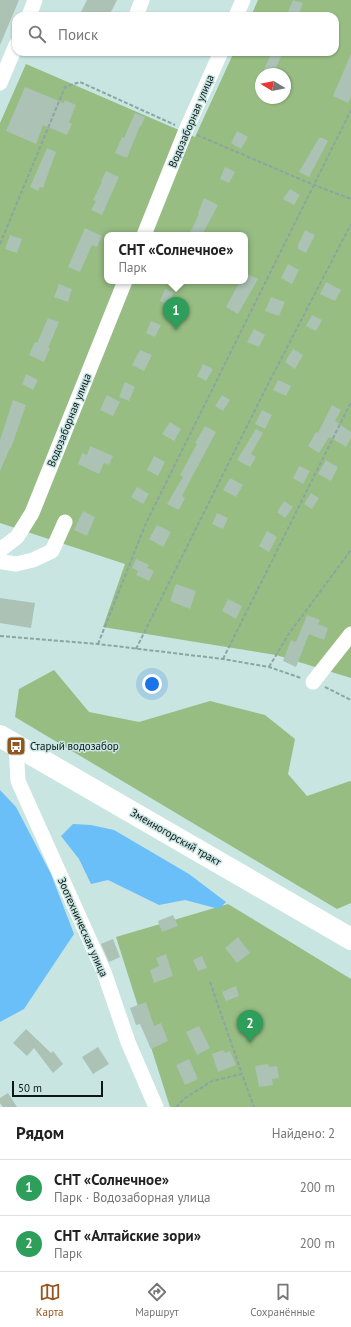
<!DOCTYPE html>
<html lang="ru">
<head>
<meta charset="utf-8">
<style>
  :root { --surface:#fff; --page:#f6f6f6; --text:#222; --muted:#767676; --line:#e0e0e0; --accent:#95561e }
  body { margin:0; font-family:"PT Sans",sans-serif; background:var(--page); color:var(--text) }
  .compass { position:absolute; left:255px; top:68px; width:36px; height:36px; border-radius:50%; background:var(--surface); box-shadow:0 1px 3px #0004; rotate:280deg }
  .scale { position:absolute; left:12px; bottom:10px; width:91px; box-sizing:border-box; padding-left:4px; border:2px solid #0c1716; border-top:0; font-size:11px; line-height:14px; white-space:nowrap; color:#0c1716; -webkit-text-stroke:3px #c8e5e2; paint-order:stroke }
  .you { position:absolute; left:152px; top:684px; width:14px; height:14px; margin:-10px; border:3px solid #fff; border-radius:50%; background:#1a73e8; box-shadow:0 0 0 6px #1a73e833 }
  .badge { display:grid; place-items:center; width:26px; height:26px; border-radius:50%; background:var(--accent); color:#fff; font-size:13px; font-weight:700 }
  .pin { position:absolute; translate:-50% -33px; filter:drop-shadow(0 1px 2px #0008) }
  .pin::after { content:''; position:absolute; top:21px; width:14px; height:12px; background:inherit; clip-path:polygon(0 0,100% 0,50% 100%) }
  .popup { position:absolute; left:104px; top:232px; width:144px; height:52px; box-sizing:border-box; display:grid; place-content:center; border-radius:8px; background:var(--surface); filter:drop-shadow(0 1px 3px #0005); font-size:13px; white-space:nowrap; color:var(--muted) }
  .popup b { font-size:15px; color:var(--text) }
  .popup::after { content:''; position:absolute; left:50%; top:100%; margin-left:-8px; border:8px solid transparent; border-top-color:var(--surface) }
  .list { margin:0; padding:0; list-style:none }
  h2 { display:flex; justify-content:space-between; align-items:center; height:52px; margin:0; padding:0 16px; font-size:17px }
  h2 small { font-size:13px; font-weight:400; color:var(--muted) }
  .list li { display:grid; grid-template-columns:26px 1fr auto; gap:12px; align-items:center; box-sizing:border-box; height:56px; padding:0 16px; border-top:1px solid var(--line) }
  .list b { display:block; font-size:15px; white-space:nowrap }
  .list p { margin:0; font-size:13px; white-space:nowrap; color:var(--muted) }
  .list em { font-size:13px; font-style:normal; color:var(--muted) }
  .icon { flex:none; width:22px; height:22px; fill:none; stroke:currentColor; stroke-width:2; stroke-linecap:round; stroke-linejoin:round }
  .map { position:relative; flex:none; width:351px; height:1107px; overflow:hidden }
  .search { position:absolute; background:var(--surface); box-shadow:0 1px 3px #0004; left:12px; right:12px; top:12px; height:44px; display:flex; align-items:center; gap:10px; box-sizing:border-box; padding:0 14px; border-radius:12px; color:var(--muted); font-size:15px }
  .sheet { height:164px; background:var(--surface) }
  nav { display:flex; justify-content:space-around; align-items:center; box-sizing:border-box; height:56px; border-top:1px solid var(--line); background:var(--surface); font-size:11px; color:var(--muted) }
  nav a { display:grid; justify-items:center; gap:2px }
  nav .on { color:var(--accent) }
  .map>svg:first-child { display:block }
  .green { fill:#97bd83; fill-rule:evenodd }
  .water { fill:#6abff8 }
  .building { fill:#abc2b5 }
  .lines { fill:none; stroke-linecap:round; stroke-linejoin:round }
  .path { stroke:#8da5a2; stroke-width:2; stroke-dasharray:4 2; stroke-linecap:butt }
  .minor { stroke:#fff; stroke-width:15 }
  .highway { stroke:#fff; stroke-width:22 }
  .labels { text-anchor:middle; stroke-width:3; stroke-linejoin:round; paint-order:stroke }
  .street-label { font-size:11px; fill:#0c1716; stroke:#c8e5e2 }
  .poi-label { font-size:11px; fill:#0c1716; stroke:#c8e5e2; text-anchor:start }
</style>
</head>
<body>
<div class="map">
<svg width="351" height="1107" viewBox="0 0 351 1107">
  <rect width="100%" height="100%" fill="#c8e5e2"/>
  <path class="green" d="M258,0H351V678L276,655L103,627L125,564L0,523V123L26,64L195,137L234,52H335V16H251ZM261,74H285V98H261ZM107,235H245V281H107Z
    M54,670L89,712L139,722L210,701L265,715L295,739L288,774L307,796L350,781L351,782V903L337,909L15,717L19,689Z
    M228,904L351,979V1107H170L116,937Z"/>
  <path class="water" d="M0,790L16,807L51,874L74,934L24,1009L0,1022Z
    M73,824L91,825L114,830L189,874L226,902L219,909L185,900L159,905L108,880L91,884L79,859L61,836Z"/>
  <path class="building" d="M0,0H19L0,45Z
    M87,0H117L109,16H79Z
    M293,0L303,3L298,16L288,12Z
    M272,52H283L273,74H262Z
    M351,54V97L348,103L333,96Z
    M25,87L64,103L65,100L76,105L69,122L72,124L67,135L43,125L36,144L6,131Z
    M135,113L145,117L141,126H140L127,158L115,153L122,137L124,138Z
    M237,131L248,137L241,149L231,143Z
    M319,138H323L328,141L309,177L299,172Z
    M47,148L56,152L43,188L40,187L38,191L30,187Z
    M225,167L235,172L229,183L220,179Z
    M106,171L119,177L102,215L91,210L96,201L93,200L102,182L101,181Z
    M290,189L300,195L294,205L283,199Z
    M204,198L218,205L202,235H189L199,214L198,213Z
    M85,228L102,236L97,247L92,245L80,272L68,267Z
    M305,230L315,235L306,253L298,249V245Z
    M10,235L22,239L17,253L5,249Z
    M288,264L299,270L292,284L281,278Z
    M245,273L258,279L238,314L226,307L240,281H245Z
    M326,282L341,290L335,301L320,294Z
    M59,284L72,289L68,302L54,297Z
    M165,289L174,292L169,305L160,301Z
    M271,297L285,302L279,316L265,311Z
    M312,315L322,320L316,331L306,326Z
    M48,318L59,322L48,348H50L44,362L29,355L35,342L37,343Z
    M151,321L161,325L155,337L146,333Z
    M254,329L265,335L259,347L247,342Z
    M293,349L303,355L295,369L285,362Z
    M140,350L152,355L144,371L132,365Z
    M203,364L213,369L206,381L197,376Z
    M26,374L38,380L33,390L22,384Z
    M278,380L291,386L286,396L273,390Z
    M125,382L135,387L129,401L119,397Z
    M107,395L120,402L113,416L100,410Z
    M222,395L230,400L223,411L215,406Z
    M13,400L26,405L11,448H10L0,471V440Z
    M332,405L341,410L335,421L351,432V438L346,447L329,437L319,453L308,446L316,432L318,433Z
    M262,410L272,415L265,429L255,424Z
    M170,422L181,429L174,441L162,434Z
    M205,426L216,432L182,496L185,498L179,510L167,504L183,477L180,475L197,444L195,443Z
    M256,429L263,433L251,454L256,457L250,467L237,460Z
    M90,446L113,456L109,465L104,463L99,474L78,464L82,453L87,455Z
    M154,456L165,462L158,476L147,470Z
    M326,460L338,467L331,481L318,474Z
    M299,466L310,471L303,484L293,478Z
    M230,478L243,485L236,497L223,490Z
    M137,487L149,494L143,504L131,497Z
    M311,493L319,498L312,509L304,504Z
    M284,501L293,507L285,518L277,512Z
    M83,511L95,517L87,536L74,530Z
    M217,513L228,518L223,529L212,524Z
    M157,525L171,532L163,547L149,539Z
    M267,531L277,537L269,552L259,546Z
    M136,559L149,565L147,568L154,571L149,581L136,575L138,571L132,568Z
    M176,584L196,591L190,609L170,601Z
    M0,598L35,603L31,628L0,623Z
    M228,599L242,606L236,619L222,611Z
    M307,615L320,620L318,624L328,628L324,640L309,634L296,667L283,661L291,640L296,642Z
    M173,915L178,926L162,932L158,921Z
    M238,937L250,953L237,963L225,948Z
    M113,939L120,957L109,962L101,944Z
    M166,954L173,976L154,983L150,970L159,966L156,958Z
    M202,956L207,968L198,971L193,960Z
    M236,986L239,996L226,1001L222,992Z
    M146,1002L154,1026L161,1023L168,1041L151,1049L140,1024L136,1025L130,1008Z
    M199,1026L210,1048L197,1055L186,1032Z
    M26,1029L51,1053L53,1051L63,1064L53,1073L34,1048L27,1056L13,1043Z
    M98,1047L109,1064L93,1074L82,1057Z
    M223,1050L225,1053L230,1051L236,1065L218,1072L212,1054Z
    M189,1059L198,1079L185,1085L176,1065Z
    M268,1064L269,1067L277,1066L279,1078L272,1079L273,1085L259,1087L255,1066Z
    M8,1093L17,1107H3L0,1103V1098Z"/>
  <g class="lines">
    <path class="path" d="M197,135L314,185L351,199
      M0,244L65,87L80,82L175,125
      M0,636L98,644L223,659L269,667L301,678
      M98,644L146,523L351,110
      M136,649L265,390L351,224
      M223,659L351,402
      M269,667L288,635L351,550
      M325,687L351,700
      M210,982L242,1074
      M176,1107L185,1098L212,1081L242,1074L254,1107"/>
    <path class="minor" d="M29,16L35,0
      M136,16L142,0
      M236,16L243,0
      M0,83L16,45
      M144,235L186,130L221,52
      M0,550L17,537L32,513L125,281
      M0,559L3,562L16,564L33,560L52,551L65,522
      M313,682L351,634
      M16,746L18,781L104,972L128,1042L156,1107"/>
    <path class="highway" d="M0,736L351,939"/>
  </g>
  <defs>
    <symbol id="bus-square" viewBox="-11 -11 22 22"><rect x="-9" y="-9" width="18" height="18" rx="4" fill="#95561e" stroke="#c8e5e2"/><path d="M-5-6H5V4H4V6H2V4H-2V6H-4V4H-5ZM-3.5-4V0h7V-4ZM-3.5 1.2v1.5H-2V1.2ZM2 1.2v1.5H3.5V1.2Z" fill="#fff"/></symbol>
  </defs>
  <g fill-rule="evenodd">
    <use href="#bus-square" x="5" y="735" width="22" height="22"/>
  </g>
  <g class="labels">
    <g class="street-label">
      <text transform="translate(191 121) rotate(-67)" y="4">Водозаборная улица</text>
      <text transform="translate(69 420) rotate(-68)" y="4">Водозаборная улица</text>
      <text transform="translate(176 837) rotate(30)" y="4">Змеиногорский тракт</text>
      <text transform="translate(83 927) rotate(66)" y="4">Зоотехническая улица</text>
    </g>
    <g class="poi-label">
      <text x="30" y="750">Старый водозабор</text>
    </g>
  </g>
</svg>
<svg class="compass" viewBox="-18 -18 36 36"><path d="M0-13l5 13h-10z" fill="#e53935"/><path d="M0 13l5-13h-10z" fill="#767676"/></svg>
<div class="scale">50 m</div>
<div class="you"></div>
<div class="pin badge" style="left:176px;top:330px;background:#2e9e5b">1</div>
<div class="popup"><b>СНТ «Солнечное»</b>Парк</div>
<div class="pin badge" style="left:250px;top:1043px;background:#2e9e5b">2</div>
<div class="search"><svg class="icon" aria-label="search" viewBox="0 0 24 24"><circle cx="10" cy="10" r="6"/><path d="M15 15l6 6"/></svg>Поиск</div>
</div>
<section class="sheet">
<h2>Рядом<small>Найдено: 2</small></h2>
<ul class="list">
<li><span class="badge" style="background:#2e9e5b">1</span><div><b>СНТ «Солнечное»</b><p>Парк · Водозаборная улица</p></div><em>200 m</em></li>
<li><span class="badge" style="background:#2e9e5b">2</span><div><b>СНТ «Алтайские зори»</b><p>Парк</p></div><em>200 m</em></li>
</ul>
</section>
<nav>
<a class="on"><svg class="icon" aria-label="map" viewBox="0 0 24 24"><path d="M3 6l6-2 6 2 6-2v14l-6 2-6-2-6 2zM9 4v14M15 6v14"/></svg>Карта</a>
<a><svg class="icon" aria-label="directions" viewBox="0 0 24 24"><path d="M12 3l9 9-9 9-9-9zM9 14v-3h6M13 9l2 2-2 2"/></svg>Маршрут</a>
<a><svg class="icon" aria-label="saved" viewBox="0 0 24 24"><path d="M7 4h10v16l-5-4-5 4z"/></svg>Сохранённые</a>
</nav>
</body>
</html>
